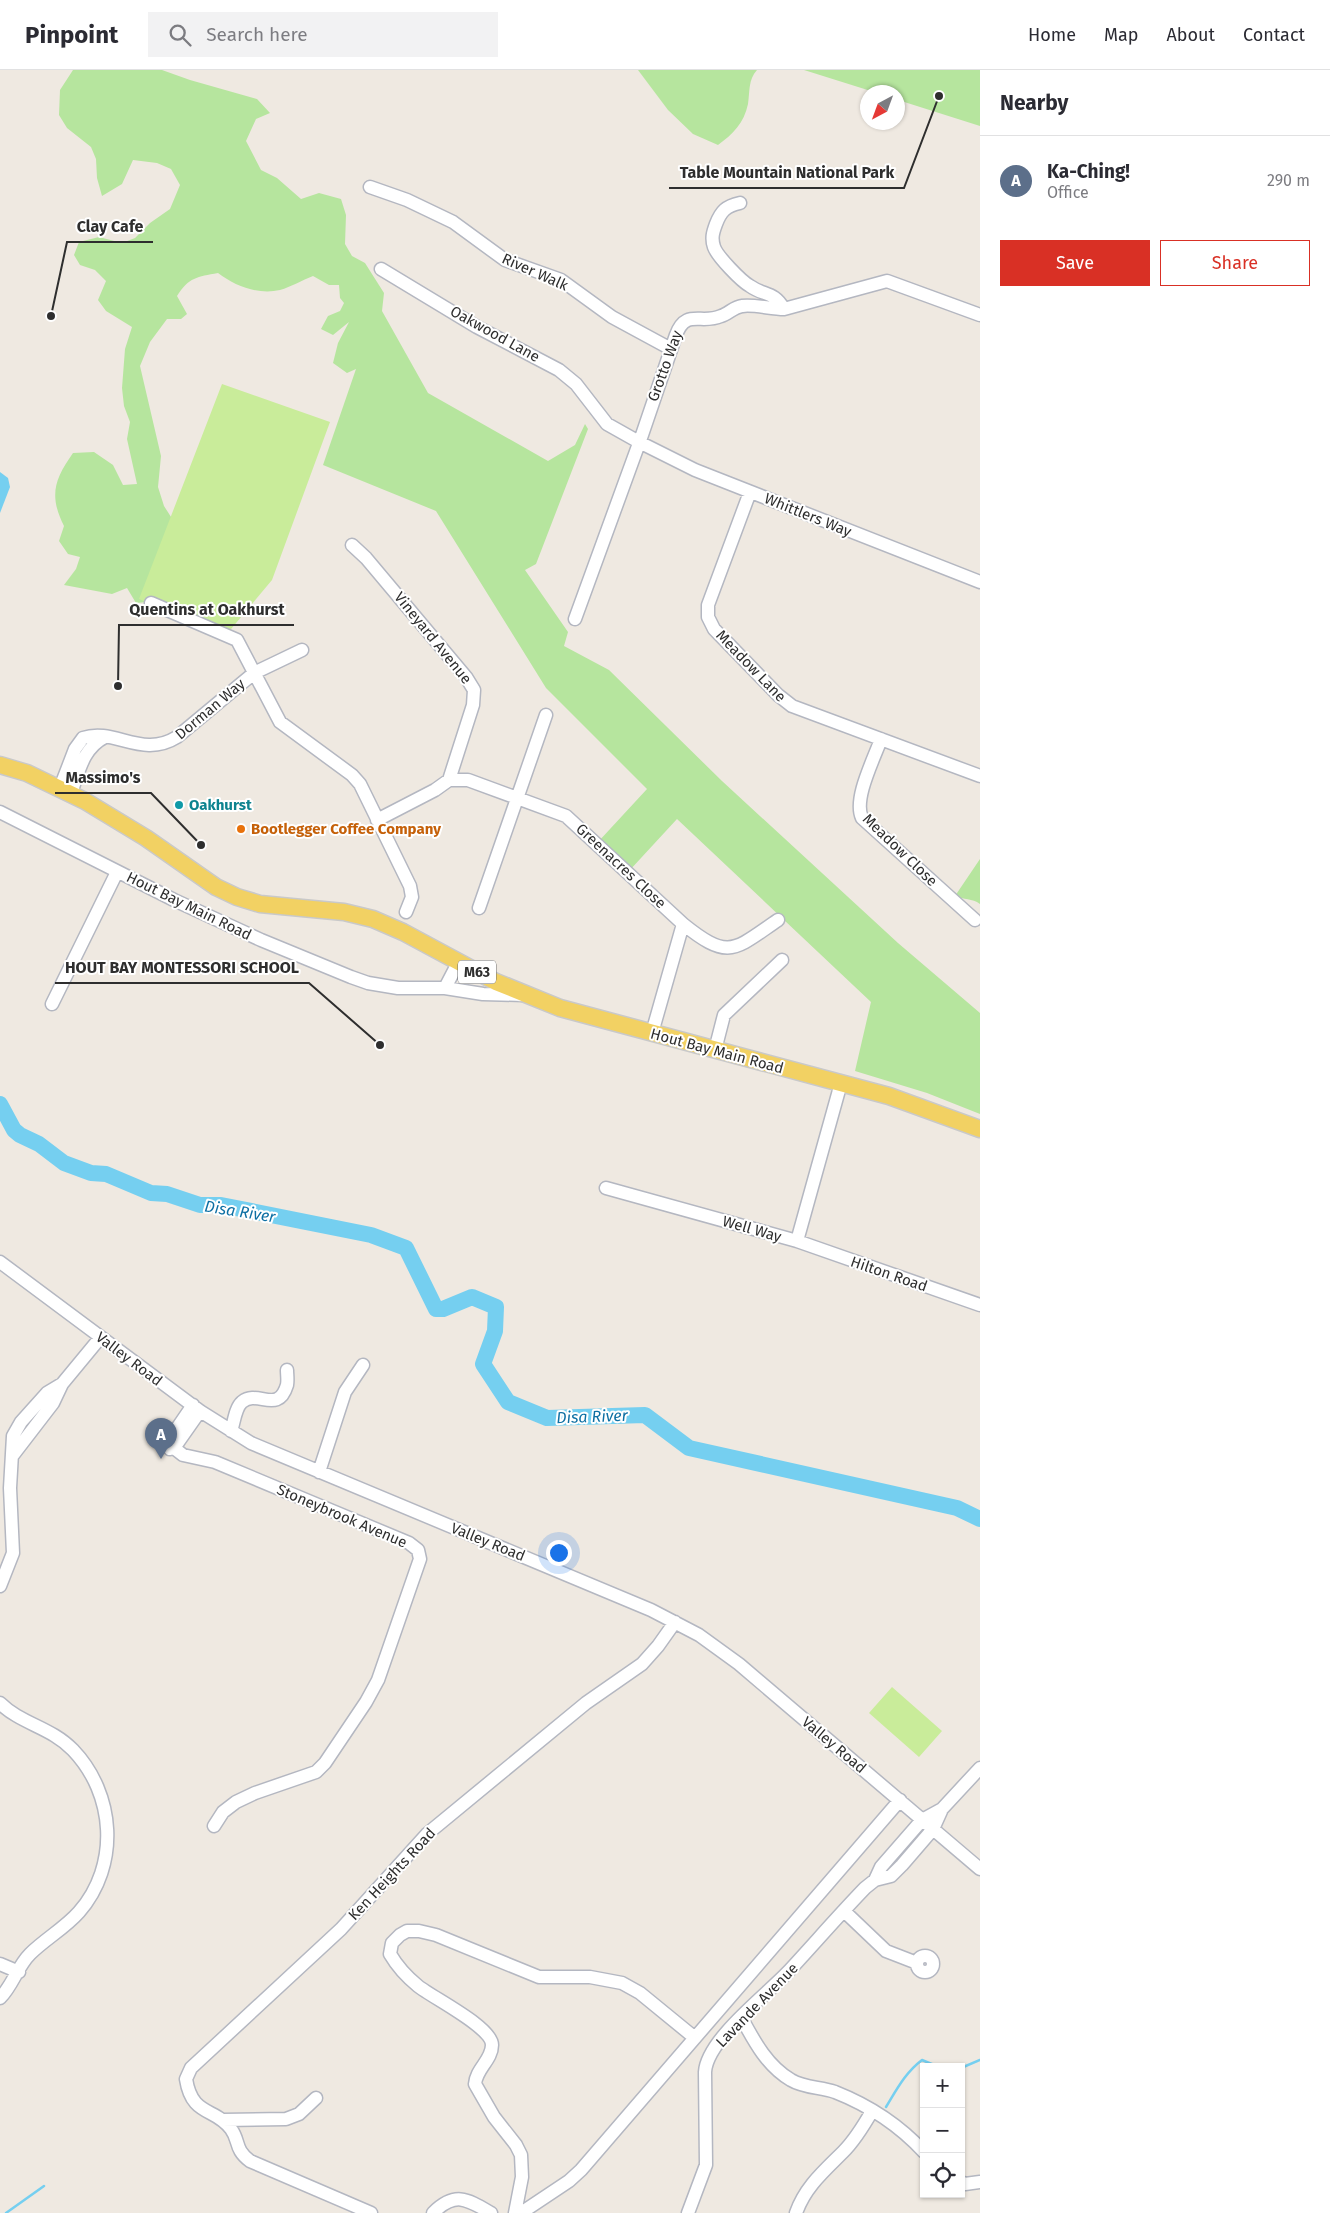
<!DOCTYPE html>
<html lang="en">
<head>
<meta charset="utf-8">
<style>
  :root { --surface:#fff; --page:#f2f2f3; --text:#2b2b33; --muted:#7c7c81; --line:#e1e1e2; --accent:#d93025 }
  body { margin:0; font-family:"Fira Sans",sans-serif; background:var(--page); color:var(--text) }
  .controls { position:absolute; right:15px; bottom:15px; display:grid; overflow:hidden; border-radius:0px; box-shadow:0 1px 4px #0004 }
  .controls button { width:45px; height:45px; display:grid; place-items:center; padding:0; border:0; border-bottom:1px solid var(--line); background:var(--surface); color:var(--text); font:25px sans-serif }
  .compass { position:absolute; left:860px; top:15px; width:45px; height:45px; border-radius:50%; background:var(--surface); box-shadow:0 1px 4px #0004; rotate:221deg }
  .you { position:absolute; left:558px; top:1482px; width:18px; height:18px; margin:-12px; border:4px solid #fff; border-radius:50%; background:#1a73e8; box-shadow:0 0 0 8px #1a73e833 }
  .badge { display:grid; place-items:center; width:32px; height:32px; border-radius:50%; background:var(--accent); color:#fff; font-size:16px; font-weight:700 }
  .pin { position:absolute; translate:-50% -41px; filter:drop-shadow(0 1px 2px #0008) }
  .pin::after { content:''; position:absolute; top:26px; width:18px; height:15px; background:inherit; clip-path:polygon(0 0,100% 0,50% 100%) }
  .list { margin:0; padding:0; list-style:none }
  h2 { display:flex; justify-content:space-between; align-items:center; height:65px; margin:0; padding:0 20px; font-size:21px }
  h2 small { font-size:16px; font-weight:400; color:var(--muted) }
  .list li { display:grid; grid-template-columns:32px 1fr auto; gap:15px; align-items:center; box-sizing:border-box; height:90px; padding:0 20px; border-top:1px solid var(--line) }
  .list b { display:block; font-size:19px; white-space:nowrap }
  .list p { margin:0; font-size:16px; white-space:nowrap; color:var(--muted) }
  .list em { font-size:16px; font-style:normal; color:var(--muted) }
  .actions { display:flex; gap:10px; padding:15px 20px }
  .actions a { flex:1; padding:11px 0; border:1px solid var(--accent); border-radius:0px; text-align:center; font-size:18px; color:var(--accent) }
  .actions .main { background:var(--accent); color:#fff }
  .icon { flex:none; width:28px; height:28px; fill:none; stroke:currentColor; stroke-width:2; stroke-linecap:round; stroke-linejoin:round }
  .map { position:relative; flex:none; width:980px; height:2143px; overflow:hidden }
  header { display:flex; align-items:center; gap:30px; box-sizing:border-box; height:70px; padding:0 25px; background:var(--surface); border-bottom:1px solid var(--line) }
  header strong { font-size:24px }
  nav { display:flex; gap:28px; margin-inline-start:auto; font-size:18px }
  .search { width:350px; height:45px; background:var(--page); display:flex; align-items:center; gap:12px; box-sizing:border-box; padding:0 18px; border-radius:0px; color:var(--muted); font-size:19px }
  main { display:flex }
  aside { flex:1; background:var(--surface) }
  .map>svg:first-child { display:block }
  .green { fill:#b6e59e }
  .pitch { fill:#c9ec9a }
  .water { fill:#75cff0 }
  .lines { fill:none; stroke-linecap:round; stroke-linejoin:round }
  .stream { stroke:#75cff0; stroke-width:2.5 }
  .river { stroke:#75cff0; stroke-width:16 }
  .minor-casing { stroke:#b4b7c1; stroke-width:15 }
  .major-casing { stroke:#c9c9c9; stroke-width:19 }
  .minor { stroke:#fff; stroke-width:12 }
  .major { stroke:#f2d163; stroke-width:16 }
  .culture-dot { fill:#0f9aa8; stroke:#fff; stroke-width:2 }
  .food-dot { fill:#e8710a; stroke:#fff; stroke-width:2 }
  .labels { text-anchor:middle; stroke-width:4; stroke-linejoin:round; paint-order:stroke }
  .shield { fill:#fff; stroke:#6d6d6d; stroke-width:1 }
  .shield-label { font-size:14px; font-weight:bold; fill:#2e2e2e }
  .street-label { font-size:15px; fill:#2e2e2e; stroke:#fff }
  .culture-label { font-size:15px; font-weight:bold; fill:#0d838f; stroke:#fff; text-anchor:start }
  .food-label { font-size:15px; font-weight:bold; fill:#c56008; stroke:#fff; text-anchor:start }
  .water-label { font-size:16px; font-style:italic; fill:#0d6fa3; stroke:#fff }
  .leader { fill:none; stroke:#2e2e2e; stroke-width:2 }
  .callout-dot { fill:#2e2e2e; stroke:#fff; stroke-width:2 }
  .callout-label { font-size:16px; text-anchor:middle; font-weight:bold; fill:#2e2e2e; stroke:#fff; stroke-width:4; stroke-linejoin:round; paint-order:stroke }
</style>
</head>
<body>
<header>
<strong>Pinpoint</strong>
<div class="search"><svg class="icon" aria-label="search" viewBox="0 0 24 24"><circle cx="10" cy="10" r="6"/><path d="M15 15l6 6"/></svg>Search here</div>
<nav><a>Home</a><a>Map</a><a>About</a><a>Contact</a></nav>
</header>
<main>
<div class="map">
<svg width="980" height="2143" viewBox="0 0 980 2143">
  <rect width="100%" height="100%" fill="#efe9e1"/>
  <path class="green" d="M73,0H162L190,10L257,29L270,43L256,49L246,71L261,100L277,108L301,129L319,123L341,129L346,145L345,174L352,186L365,193L384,223L382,241L428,323L548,391L575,375L585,354L588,359L536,494L525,500L568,562L564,576L609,600L722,711L898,873L980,943V1044L927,1023L855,1001L871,932L677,749L629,801L598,772L647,719L546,618L436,441L323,395L356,299L347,303L333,293L338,273L349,252L333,265L321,259L328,246L340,241L344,233L340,228L339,215H329L313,206C302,210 291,217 280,220C258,225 235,216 218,203C197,207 189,207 177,226L187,244L181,249H167L150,272L140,296L161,386L158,417L164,436L180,461L158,531L136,533L127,518L112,524L64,515L76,499L80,487L68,484L59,471L64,456C49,426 54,410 73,383L94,382L113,395L123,415L137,414L127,369L130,352L124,336L122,318L125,279L132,257L106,241L98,230L106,211L95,200L80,195L74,185L79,172L99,167L122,173L135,168L150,153L170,139L180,115L171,99L157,93L133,90L122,114L102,126L97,108L96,89L91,77L67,58L59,45L60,20Z
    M638,0H757C748,10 750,21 748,34C744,53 733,64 718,75L693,64L668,40Z
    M804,0H980V56L898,30V22H874Z
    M980,789V834C972,828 964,830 955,826Z"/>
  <path class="pitch" d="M222,314L330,352L272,510L226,565L139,529Z
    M892,1617L942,1661L919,1687L869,1643Z"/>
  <path class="water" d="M0,402L8,408L10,417L0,443Z"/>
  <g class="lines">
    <path class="stream" d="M961,1998L980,1990
      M886,2037C897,2019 905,2003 922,1990L939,1997
      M6,2143L44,2116"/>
    <path class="river" d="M0,1034L14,1060L20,1065L39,1074L64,1093L91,1103L106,1104L151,1123L167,1124L200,1135H221L371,1165L406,1178L436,1239H443L472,1227L496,1237L495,1261L483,1294L508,1332L547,1348L645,1345L689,1378L957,1438L980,1449"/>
    <defs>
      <path id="minor" d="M370,117L407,130L453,152L505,190L561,210L612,247L671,279
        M740,133C726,136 721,141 716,154C713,162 711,168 714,177C717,186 741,211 750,216C764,226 774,221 784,239
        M381,199L477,257L559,300L576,314L607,354L639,372L695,400L980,512
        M750,422L708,535V547L714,559L778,625L792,636L980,706
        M352,475L366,488L466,607L474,620L473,635L449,710L435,720L377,750
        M151,533L237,570L280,652L352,705L360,714L410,816L412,827L406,842
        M575,549L642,365L676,265C686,238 701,255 721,246C728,244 734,237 742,236C753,234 771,239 784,239L887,211L980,245
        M881,669C874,689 853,729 862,748L975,850
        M449,710H468L566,746L683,854L652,963
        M60,718L75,679L83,668C114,657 142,689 177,667L254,603L302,580
        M71,723C79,701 83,678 105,667
        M0,742L174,830L261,870L351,907L368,913L398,918H445L458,893
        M479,838L546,645
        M683,854C729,891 734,880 778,850
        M445,918L483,924L524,925
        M52,934L117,802
        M715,980L724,945L782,890
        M606,1118L797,1171L980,1235
        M797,1171L841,1013
        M0,1192L200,1341L251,1373L651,1540L699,1565L739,1594L980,1799
        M193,1335L167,1373L170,1379L174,1378L183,1385L215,1392L409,1473L418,1480L420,1489L378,1610L366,1632L325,1693L316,1702L255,1723L236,1732L223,1742L214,1756
        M231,1361C234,1353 235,1338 242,1332C258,1319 278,1345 287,1315C288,1310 287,1305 287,1300
        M174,1378L200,1341
        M13,1385L53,1333L62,1314L100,1268
        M319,1402L345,1322L363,1295
        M0,1516L13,1483L10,1418L13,1366L21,1352L47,1323L62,1314
        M0,1633C21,1654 51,1657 73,1680C115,1724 120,1795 79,1842C65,1858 45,1869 30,1884C17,1897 13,1915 0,1928
        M875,1810L881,1797L922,1750L942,1739L980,1698
        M844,1841L886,1881L917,1893
        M917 1894a8 8 0 1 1 16 0a8 8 0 1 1-16 0Z
        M0,1894L19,1902
        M741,1947C754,1971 767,1996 791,2010C804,2018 821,2017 835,2022C868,2035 900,2056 924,2082
        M223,2050L286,2049L299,2044L316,2028
        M961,2112L965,2114L980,2112
        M371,2143L250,2091C234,2079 240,2071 231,2059C215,2037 192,2047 186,2009L191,1998L341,1859L427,1764L586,1633L642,1594L658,1576L675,1552
        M433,2143C455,2121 467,2129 491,2143
        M515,2143L522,2107L521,2085L516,2075L494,2047L475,2014C476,1999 492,1990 492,1975C492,1957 433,1928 418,1916C407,1907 397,1896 390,1884L392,1873L400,1865L407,1861H419L436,1865L539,1907H590L622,1913L640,1923L695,1968
        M521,2143L569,2111L581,2100L900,1730
        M688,2143L706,2095L705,2002C707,1970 765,1926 787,1903C813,1875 838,1846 865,1818L875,1810L891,1806L902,1795L933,1759L942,1739
        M796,2143C805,2117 824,2101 843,2082C855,2070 864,2055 872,2041"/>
      <path id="major" d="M0,695L27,703L85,731L146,768L216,817L237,827L260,834L344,842L373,849L403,862L496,912L560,938L889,1026L980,1059"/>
    </defs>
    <use href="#minor" class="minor-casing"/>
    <use href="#major" class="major-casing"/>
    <use href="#minor" class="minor"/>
    <use href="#major" class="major"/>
  </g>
  <circle class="culture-dot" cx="179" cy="735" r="5"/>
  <circle class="food-dot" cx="241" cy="759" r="5"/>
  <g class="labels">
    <rect class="shield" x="458" y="890.5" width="38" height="23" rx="4"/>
    <g class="shield-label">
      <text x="477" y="907">M63</text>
    </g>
    <g class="street-label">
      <text transform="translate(535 202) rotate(24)" y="5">River Walk</text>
      <text transform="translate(495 264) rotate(29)" y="5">Oakwood Lane</text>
      <text transform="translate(665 296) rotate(-70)" y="5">Grotto Way</text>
      <text transform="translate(808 445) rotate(22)" y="5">Whittlers Way</text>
      <text transform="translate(433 568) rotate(51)" y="5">Vineyard Avenue</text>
      <text transform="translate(751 596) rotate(46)" y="5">Meadow Lane</text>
      <text transform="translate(210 639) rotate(-40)" y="5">Dorman Way</text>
      <text transform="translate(900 780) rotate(44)" y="5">Meadow Close</text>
      <text transform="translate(621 796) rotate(43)" y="5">Greenacres Close</text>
      <text transform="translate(189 836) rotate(26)" y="5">Hout Bay Main Road</text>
      <text transform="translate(717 981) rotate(15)" y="5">Hout Bay Main Road</text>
      <text transform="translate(752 1159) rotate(16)" y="5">Well Way</text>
      <text transform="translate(889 1204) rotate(19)" y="5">Hilton Road</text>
      <text transform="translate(129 1289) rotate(37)" y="5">Valley Road</text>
      <text transform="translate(342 1446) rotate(23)" y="5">Stoneybrook Avenue</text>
      <text transform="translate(488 1472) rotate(22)" y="5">Valley Road</text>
      <text transform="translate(834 1675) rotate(40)" y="5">Valley Road</text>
      <text transform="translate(392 1804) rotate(-47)" y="5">Ken Heights Road</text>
      <text transform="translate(757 1935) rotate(-46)" y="5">Lavande Avenue</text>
    </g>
    <g class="culture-label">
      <text x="189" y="740">Oakhurst</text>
    </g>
    <g class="food-label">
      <text x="251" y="764">Bootlegger Coffee Company</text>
    </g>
    <g class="water-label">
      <text transform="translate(240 1141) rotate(9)" y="6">Disa River</text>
      <text transform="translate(592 1346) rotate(-2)" y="6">Disa River</text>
    </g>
  </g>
  <path class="leader" d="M939 26L904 118H669M51 246L67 172H153M118 616L119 555H294M201 775L151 723H55M380 975L309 913H55"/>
  <g class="callout-dot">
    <circle cx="939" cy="26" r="5"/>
    <circle cx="51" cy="246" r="5"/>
    <circle cx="118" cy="616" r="5"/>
    <circle cx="201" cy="775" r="5"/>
    <circle cx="380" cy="975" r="5"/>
  </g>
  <g class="callout-label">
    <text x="787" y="108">Table Mountain National Park</text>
    <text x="110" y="162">Clay Cafe</text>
    <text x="207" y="545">Quentins at Oakhurst</text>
    <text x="103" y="713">Massimo's</text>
    <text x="182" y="903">HOUT BAY MONTESSORI SCHOOL</text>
  </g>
</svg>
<div class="controls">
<button>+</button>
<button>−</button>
<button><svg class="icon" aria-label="locate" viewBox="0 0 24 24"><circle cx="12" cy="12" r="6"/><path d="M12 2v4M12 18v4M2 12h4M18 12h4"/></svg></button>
</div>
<svg class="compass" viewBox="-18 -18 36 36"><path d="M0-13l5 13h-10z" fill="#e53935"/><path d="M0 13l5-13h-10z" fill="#7c7c81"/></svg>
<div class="you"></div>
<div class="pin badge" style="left:161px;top:1389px;background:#5c6f8a">A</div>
</div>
<aside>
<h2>Nearby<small></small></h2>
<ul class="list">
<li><span class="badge" style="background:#5c6f8a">A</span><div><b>Ka-Ching!</b><p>Office</p></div><em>290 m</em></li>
</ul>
<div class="actions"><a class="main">Save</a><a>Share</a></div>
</aside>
</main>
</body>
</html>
